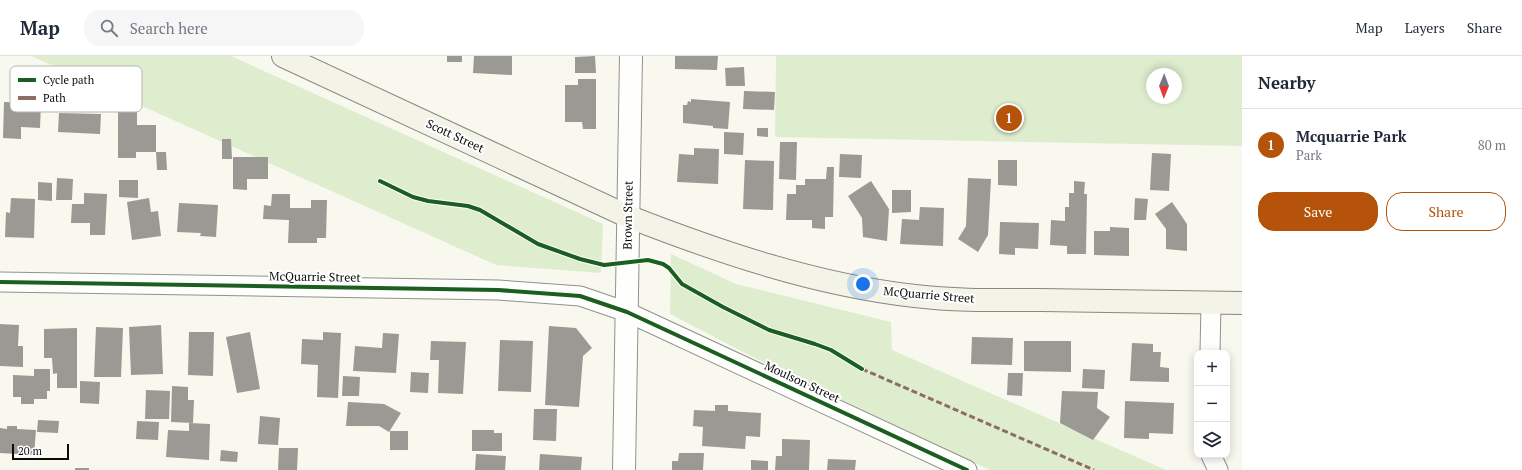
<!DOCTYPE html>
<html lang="en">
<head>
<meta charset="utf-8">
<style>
  :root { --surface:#fff; --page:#f6f6f7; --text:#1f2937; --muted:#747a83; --line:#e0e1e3; --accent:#b45309 }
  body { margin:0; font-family:"PT Serif",serif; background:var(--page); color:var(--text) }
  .controls { position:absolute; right:12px; bottom:12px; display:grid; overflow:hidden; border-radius:8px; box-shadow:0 2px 10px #0003 }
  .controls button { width:36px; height:36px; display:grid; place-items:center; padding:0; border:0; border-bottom:1px solid var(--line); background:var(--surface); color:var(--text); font:20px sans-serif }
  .compass { position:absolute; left:1146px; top:12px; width:36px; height:36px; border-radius:50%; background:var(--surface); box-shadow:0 2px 10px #0003; rotate:181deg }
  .scale { position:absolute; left:12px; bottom:10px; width:57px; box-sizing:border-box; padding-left:4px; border:2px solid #0a0a0a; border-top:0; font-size:11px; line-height:14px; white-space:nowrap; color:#0a0a0a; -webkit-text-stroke:3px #fff; paint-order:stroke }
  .you { position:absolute; left:863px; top:228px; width:14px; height:14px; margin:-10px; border:3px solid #fff; border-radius:50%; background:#1a73e8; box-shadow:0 0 0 6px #1a73e833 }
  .badge { display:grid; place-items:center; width:26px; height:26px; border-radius:50%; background:var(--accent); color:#fff; font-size:13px; font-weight:700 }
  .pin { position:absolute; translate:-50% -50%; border:2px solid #fff; box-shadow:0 1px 4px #0006 }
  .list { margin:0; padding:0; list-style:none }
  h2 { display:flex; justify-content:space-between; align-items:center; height:52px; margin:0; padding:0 16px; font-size:17px }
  h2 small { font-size:13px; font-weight:400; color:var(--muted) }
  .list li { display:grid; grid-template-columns:26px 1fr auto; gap:12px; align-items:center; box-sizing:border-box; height:72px; padding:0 16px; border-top:1px solid var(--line) }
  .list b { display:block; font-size:15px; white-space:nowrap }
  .list p { margin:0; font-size:13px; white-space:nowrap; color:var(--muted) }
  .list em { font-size:13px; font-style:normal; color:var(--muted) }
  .actions { display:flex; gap:8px; padding:12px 16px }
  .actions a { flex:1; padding:9px 0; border:1px solid var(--accent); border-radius:16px; text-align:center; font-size:14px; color:var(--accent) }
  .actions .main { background:var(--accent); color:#fff }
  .icon { flex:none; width:22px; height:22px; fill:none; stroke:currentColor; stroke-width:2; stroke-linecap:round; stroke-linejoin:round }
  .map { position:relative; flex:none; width:1242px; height:414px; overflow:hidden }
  header { display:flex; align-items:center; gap:24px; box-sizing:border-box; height:56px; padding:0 20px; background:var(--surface); border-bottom:1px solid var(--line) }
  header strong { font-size:19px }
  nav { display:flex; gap:22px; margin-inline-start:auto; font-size:14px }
  .search { width:280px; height:36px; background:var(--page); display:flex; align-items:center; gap:10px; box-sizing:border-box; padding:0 14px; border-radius:16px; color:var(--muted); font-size:15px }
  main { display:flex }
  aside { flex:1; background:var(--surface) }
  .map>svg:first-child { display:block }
  .green { fill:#dfedcf; fill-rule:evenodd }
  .building { fill:#9a9994 }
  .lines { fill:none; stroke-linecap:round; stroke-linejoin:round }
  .minor-casing { stroke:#91918d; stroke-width:21 }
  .tertiary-casing { stroke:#91918d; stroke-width:24 }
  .secondary-casing { stroke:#888883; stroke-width:24 }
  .minor { stroke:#fefefc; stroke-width:19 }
  .tertiary { stroke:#fefefc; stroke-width:22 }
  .secondary { stroke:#f3f3e8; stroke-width:22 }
  .quiet { stroke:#8d6e63; stroke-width:3; stroke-dasharray:6 3; stroke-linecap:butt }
  .cycleway-casing { stroke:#fff; stroke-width:6 }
  .cycleway { stroke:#1b5e20; stroke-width:4 }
  .labels { text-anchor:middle; stroke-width:4; stroke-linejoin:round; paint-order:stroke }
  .street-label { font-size:12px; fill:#0a0a0a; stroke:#fff }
  .key { fill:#fff; stroke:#b6b6b6; stroke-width:1 }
  .key-label { font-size:11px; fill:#0a0a0a }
</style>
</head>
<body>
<header>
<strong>Map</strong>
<div class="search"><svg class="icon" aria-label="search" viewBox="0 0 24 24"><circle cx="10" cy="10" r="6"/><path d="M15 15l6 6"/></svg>Search here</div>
<nav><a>Map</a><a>Layers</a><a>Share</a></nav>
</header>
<main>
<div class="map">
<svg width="1242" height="414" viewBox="0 0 1242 414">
  <rect width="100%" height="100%" fill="#f8f8ee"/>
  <path class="green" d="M31,0H231L603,168L601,217L496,209Z
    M776,0H1242V90L775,81ZM1152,18H1176V42H1152Z
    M671,198L736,228L891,266L892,294L1166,414H990L803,327L670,258Z"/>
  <path class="building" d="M447,0H462V6H447Z
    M474,0H512V19L473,17Z
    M595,0L596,17H575V1Z
    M675,0H718L717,14L675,13Z
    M744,11L745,30H726L725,12Z
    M578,23H596V73H583L582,66H565V29H578Z
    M744,35L775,36L774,54L743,53Z
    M691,43L730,46L728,73L713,72V70L683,67V49H687L688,45L691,46Z
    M4,46L41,47L40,72L21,71V83L3,82Z
    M118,53H137V69H156V96H136V102H118Z
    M59,57L101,58L100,78L58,76Z
    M757,72H768V81L757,80Z
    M724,76L744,77L743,99L724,98Z
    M222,83H231L232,103H222Z
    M780,86H797L796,124L779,123Z
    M694,92L719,93L718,128L677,126L679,98L694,99Z
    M156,96H166L167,114H157Z
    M1152,97L1171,98L1169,135L1150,134Z
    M840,98L862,99L861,122L839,121Z
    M233,101H268V123H247V134L233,133Z
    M745,104L774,105L773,154L743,153Z
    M998,104H1017V130L998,129Z
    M827,111H834L833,161H825V173L812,172V164H786L787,138H796V129H805V123H826Z
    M57,122L73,123L72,144H56Z
    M968,122L991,123L988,179L978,196L958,183L966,170Z
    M119,124H138V142L119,141Z
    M871,125L889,153L887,185L863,181L862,162L848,140Z
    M1074,125L1085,126L1084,138H1087L1086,198H1067V190L1050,189L1051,164L1065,165V151H1069V137H1074Z
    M38,126L52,127V145L38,144Z
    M892,134H911V156L892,157Z
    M84,137L107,138L105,179H90V167H71L72,148H84Z
    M272,138H290V152H311V144H327L326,182H317V187H288L289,164L263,163L264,149L271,150Z
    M11,142L35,143L34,182L5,181L6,156L10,157Z
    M149,142L151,156L158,155L161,180L132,184L127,146Z
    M1135,142L1148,143L1146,164H1134Z
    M1172,146L1187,168V195L1166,193V173L1155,158Z
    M179,147L218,149L216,181L200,180L201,177L177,176Z
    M920,151L944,152L943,190L900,188L902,163L919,164Z
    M1000,166L1039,167L1038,193L1015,192V199L999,198Z
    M1110,171L1129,172V200L1094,199V175H1110Z
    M0,268L19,269L18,290H23V311L0,310Z
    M161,269L163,318L131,319L129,271Z
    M549,270L576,272L592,292L583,300L579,351L545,349Z
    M96,271L123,272L121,321H94Z
    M77,272V332H57V317L53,318L52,302H44V273Z
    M189,276H214L213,320L188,319Z
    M250,276L260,333L237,337L226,281Z
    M323,276L341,277L338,342L317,341L318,309L301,308L302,283L323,284Z
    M383,277L399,278L396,317L353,315L355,290L382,292Z
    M972,281L1013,282L1012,309L971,308Z
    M500,284L533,285L531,336L498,335Z
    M431,285L466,286L463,338L438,337L439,304H430Z
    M1024,285H1071V316L1024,315Z
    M1132,287L1153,288V296H1161L1160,311L1169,312V326L1130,325Z
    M34,313H50V335H47V343H34V348H21V341H13V319L34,320Z
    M1083,313L1105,314L1104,333L1082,332Z
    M411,316L429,317L428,337L410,336Z
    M1008,317H1023L1022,340L1007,339Z
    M343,320L360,321L359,340H342Z
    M80,325L100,326L99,348L80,347Z
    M172,330L188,331V344H194L193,367L171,366Z
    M146,334L170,335L169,363H145Z
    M1062,335L1098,336L1097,352L1110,361L1093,384L1060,367Z
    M1125,345L1174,347L1173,378L1149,377V383L1124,382Z
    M348,346L384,348L401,357L389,376L379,370H346Z
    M715,349H728V355L761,357L760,381L746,380L745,393L702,390L703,371L693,370L694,354L715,355Z
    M534,353H557L556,385L533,384Z
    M260,360L280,362L278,389L258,388Z
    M38,364L59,365L58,377L37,376Z
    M137,365L159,366L158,384L136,383Z
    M189,367L210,368L209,404L166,401L168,374L189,375Z
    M7,370H17V373L36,374L34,399L0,397V372L7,373Z
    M472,374H494V377H502V395H472Z
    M390,375H408V394H390Z
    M782,383L810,384L809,414H775L776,400H782Z
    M279,392H298L297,414H278Z
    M221,394L238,396L237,406L220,405Z
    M679,397H704L703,414H672V405H678Z
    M476,398L506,400L505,414H475Z
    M540,398L582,401L581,414H539Z
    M828,403L856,404L855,414H827Z
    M751,404L768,405V414H751Z
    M75,412H89V414H75Z"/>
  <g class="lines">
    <defs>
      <path id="minor" d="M0,226L498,234L580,240L627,256L967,414
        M1210,297L1211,247
        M1211,399L1218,414"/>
      <path id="tertiary" d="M624,414C626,276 629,138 631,0"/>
      <path id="secondary" d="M283,0L627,160C719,196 816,229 915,240C956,245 999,244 1041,244C1108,245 1175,246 1242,247"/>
    </defs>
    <use href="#minor" class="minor-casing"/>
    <use href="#tertiary" class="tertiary-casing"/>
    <use href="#secondary" class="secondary-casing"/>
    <use href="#minor" class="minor"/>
    <use href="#tertiary" class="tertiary"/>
    <use href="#secondary" class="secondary"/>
    <path class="quiet" d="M862,313L1094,414"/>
    <defs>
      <path id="cycleway" d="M380,125L413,141L428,145L468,150L480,154L538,188L580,203L604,209L648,204L663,208L669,212L682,228L723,251L769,274L815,288L831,294L862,313
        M0,226L498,234L580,240L627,256L967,414"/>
    </defs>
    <use href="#cycleway" class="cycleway-casing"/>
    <use href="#cycleway" class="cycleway"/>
  </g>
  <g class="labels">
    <g class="street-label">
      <text transform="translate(455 80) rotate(25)" y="4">Scott Street</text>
      <text transform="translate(628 159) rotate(-89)" y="4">Brown Street</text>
      <text transform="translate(315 221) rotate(1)" y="4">McQuarrie Street</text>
      <text transform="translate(929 239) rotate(5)" y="4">McQuarrie Street</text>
      <text transform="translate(802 326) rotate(25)" y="4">Moulson Street</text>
    </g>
  </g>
  <rect x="10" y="10" width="132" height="46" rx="6" class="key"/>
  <rect x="18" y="22" width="18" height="4" fill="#1b5e20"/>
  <rect x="18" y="40" width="18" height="4" fill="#8d6e63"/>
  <g class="key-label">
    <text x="43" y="28">Cycle path</text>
    <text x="43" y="46">Path</text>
  </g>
</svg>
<div class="controls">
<button>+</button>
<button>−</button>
<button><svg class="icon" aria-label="layers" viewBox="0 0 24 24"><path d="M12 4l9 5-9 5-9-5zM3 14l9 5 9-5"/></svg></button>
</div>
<svg class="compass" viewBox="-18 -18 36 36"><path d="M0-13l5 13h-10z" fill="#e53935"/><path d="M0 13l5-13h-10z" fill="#747a83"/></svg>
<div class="scale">20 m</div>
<div class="you"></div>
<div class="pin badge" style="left:1009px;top:62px">1</div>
</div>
<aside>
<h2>Nearby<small></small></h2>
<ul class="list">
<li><span class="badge">1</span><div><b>Mcquarrie Park</b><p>Park</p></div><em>80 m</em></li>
</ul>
<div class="actions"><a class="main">Save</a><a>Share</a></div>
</aside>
</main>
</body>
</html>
